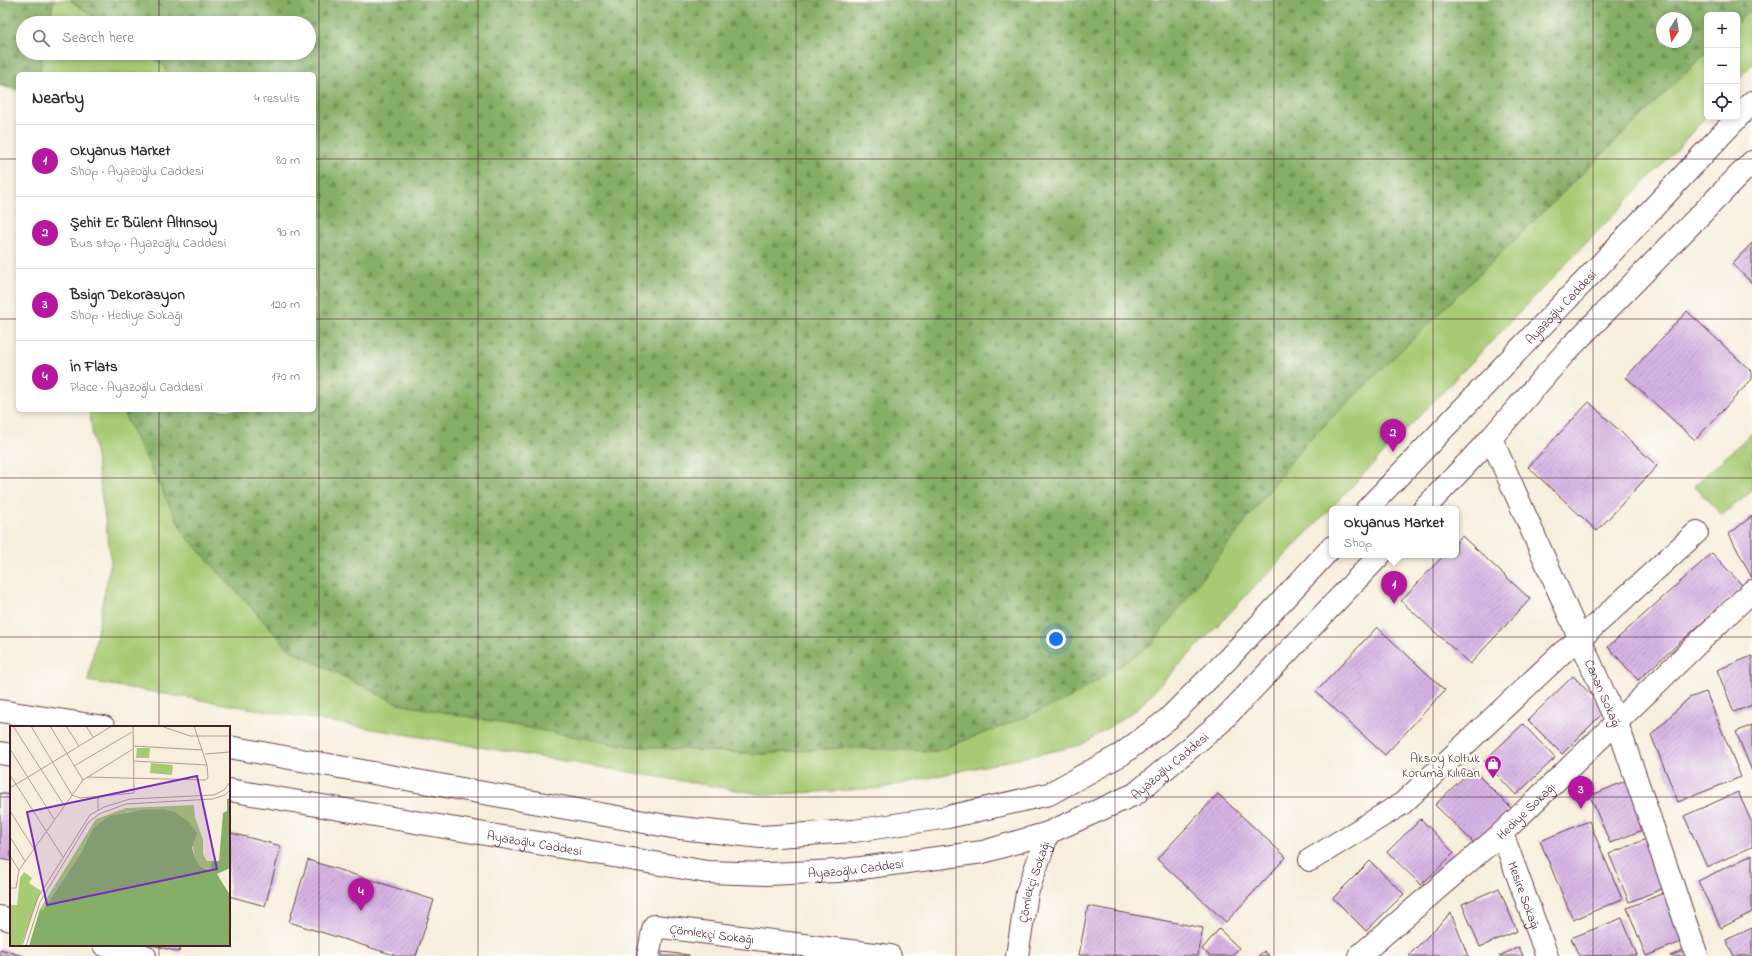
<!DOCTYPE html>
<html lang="en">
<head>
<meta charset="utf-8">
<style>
  :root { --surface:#fff; --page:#f7f7f7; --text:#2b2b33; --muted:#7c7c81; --line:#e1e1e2; --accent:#b5179e }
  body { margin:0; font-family:"Indie Flower",sans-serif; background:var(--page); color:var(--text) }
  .controls { position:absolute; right:12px; top:12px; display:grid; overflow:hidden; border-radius:6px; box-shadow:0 2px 6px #0003 }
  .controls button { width:36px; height:36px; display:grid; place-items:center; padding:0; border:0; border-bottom:1px solid var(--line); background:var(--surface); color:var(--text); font:20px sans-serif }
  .compass { position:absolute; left:1656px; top:12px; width:36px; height:36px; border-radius:50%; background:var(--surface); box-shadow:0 2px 6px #0003; rotate:192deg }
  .you { position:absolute; left:1056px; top:639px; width:14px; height:14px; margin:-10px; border:3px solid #fff; border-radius:50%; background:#1a73e8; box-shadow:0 0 0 6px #1a73e833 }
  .badge { display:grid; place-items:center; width:26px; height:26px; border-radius:50%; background:var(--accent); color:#fff; font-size:13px; font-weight:700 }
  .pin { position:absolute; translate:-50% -33px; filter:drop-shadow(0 1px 2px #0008) }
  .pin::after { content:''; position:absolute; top:21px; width:14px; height:12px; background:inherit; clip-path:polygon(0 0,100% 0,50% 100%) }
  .popup { position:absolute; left:1329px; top:506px; width:130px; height:52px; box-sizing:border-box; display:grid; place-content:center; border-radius:6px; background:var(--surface); filter:drop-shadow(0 1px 3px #0005); font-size:13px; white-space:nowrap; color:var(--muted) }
  .popup b { font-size:15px; color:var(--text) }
  .popup::after { content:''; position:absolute; left:50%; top:100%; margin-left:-8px; border:8px solid transparent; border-top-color:var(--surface) }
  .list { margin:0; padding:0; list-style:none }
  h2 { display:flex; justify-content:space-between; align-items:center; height:52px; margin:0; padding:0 16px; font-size:17px }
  h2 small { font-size:13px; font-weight:400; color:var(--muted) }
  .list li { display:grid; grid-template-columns:26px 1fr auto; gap:12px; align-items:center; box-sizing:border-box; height:72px; padding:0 16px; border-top:1px solid var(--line) }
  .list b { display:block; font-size:15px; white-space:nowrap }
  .list p { margin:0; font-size:13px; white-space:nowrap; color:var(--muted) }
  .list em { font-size:13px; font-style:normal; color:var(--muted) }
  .icon { flex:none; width:22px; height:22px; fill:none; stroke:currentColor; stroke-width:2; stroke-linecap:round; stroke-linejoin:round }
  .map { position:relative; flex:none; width:1752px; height:956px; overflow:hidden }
  .search { position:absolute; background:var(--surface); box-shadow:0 2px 6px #0003; left:16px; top:16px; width:300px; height:44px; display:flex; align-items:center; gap:10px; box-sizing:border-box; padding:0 14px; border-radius:22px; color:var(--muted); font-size:15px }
  .panel { position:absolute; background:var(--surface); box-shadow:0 2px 6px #0003; left:16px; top:72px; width:300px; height:340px; border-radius:6px }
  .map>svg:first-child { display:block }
  .grass { fill:#a7cb74; stroke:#787550 }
  .forest { fill:url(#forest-firs); stroke:#686748; fill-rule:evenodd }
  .building { fill:url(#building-hatch) }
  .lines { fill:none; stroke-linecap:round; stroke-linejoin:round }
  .minor-casing { stroke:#643e46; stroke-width:24 }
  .major-casing { stroke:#643e46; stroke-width:24 }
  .minor { stroke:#fff; stroke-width:22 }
  .major { stroke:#fff; stroke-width:22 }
  .grid { fill:none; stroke:#4a1f2b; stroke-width:1; stroke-opacity:0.55 }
  .labels { text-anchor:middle; stroke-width:4; stroke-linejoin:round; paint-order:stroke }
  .street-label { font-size:13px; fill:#4a1f2b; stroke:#fdfcf7 }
  .poi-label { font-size:13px; fill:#4a1f2b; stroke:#fdfcf7; text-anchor:end }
  .inset-road { fill:none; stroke:#b29b95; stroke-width:1 }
  .view { fill:#7b2cbf; fill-opacity:0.15; stroke:#7b2cbf; stroke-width:2 }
  .inset-edge { fill:none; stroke:#4a1f2b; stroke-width:2 }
</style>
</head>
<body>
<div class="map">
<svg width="1752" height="956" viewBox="0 0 1752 956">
  <defs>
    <pattern id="forest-firs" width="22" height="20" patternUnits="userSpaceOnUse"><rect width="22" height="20" fill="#85af66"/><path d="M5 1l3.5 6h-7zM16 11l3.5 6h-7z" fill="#6f8e54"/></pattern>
    <pattern id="building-hatch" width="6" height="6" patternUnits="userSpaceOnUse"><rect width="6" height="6" fill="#d7b3e4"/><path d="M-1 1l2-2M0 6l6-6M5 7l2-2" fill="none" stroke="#b091b9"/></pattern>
  </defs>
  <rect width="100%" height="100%" fill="#fdfcf7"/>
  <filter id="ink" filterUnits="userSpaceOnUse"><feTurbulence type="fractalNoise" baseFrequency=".025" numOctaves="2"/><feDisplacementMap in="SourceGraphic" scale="8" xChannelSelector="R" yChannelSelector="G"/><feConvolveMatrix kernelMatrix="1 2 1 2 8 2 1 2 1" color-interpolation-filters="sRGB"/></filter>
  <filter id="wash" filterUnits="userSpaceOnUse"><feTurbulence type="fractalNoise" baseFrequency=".012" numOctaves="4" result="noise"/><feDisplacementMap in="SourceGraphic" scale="16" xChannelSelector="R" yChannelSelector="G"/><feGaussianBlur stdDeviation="0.9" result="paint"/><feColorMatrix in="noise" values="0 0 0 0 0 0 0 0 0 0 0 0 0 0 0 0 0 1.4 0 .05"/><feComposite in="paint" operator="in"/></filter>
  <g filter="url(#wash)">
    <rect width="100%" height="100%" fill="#f7eedc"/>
    <path class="grass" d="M54,0H70L103,23H49Z
      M1752,8V64L1737,81V23Z
      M1707,52V115L1678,148L1137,709L1081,745L882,788L765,795L88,681L111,559L89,410H122L184,534L290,650L399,704L626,746L763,754L838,748L936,751L1003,726L1150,646L1303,446Z
      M43,53H146L165,66L168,74H39Z
      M1752,433V491L1722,515L1694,486Z"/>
    <path class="forest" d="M0,0H54L49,23H23V53H43L39,74H18V90L0,86Z
      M70,0H1752V8L1737,23V15H1707V52L1303,446L1150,646L1070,698L1003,726L936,751L838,748L763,754L626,746L399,704L290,650L184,534L122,410H314V74H168L165,66L146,53H309V23H103ZM1662,18H1686V42H1662Z"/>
    <g id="blocks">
      <path class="building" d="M1752,243V283L1732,264Z
        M1687,311L1752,372V379L1695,440L1626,377Z
        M1589,402L1657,466L1597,531L1528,467Z
        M1752,516V578L1729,534Z
        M1462,536L1530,599L1470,664L1401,601L1444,555H1456V542Z
        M1712,553L1743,586L1638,680L1608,647Z
        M1377,627L1445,690L1385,755L1316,692Z
        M1752,656V705L1734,712L1717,670Z
        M1573,676L1606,710L1562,754L1528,720Z
        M1706,692L1741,777L1678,802L1651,735L1689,698Z
        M1523,724L1555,758L1516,795L1484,761Z
        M1752,725V771L1736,732Z
        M1472,769L1511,808L1475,844L1435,805Z
        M1630,779L1650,827L1610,843L1590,796Z
        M1738,792L1752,823V847L1707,867L1684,816Z
        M0,793L11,795V861L0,859Z
        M1218,794L1286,857L1226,922L1157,859Z
        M1421,819L1454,853L1421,885L1387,852Z
        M1589,821L1622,899L1573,920L1540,841Z
        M231,833L281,846L265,906L229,896V841Z
        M1649,838L1669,886L1629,902L1609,854Z
        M1752,855V912L1721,928L1698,881Z
        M308,860L434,900L416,956H397L289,922Z
        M1370,861L1404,894L1366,931L1333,898Z
        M1499,888L1517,931L1480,947L1462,904Z
        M1666,892L1686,940L1646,956L1627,908Z
        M1088,906L1203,928L1198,956L1079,955Z
        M1451,913L1468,956H1410L1409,955Z
        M1622,918L1637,955L1579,956L1571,938Z
        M1752,928V956H1734L1726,940Z
        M1219,929L1239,948L1232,956H1210L1202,949Z
        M152,945H181L179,952Z
        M1519,947L1523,956H1499Z
        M0,949L23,956H0Z
        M1686,949L1689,956H1670Z
        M1264,951L1269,956H1258Z
        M662,952L689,955V956H662Z"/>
    </g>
  </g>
  <g filter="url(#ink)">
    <use href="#blocks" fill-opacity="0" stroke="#643e46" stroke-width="1"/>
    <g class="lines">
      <defs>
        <g id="minor">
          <path id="s1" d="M1491,438L1617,723L1697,956"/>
          <path id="s2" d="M1502,833L1547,956"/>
          <path d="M1310,860L1403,803L1563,652L1580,639L1697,532"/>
          <path d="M0,917L11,920"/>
          <path d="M104,945L145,956"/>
          <path id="s3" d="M648,956L654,926L890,956"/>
          <path id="s4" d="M1017,956L1027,893L1048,833"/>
          <path id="s5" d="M1359,956L1502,833L1752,591"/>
        </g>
        <g id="major">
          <path id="s6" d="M1367,509L1597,268L1752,102"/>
          <path d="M1424,509L1491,438L1564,354L1752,162"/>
          <path d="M0,711L104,727"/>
          <path d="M229,747L672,827L761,837L854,831L948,817L1049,794L1122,754L1168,719L1225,662L1332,547"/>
          <path d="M0,753L11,755"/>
          <path id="s7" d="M229,790L707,872L767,874L838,871L983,852L1048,833L1135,794L1221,722L1380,555"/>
        </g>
      </defs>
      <use href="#minor" class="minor-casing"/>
      <use href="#major" class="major-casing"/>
      <use href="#minor" class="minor"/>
      <use href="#major" class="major"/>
    </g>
  </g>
  <path class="grid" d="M159,0V23M319,0V956M478,0V956M637,0V956M796,0V956M956,0V956M1115,0V956M1274,0V956M1433,0V956M1593,0V956M159,53V74M0,159H18M314,159H1752M0,319H18M314,319H1752M159,410V727M0,478H1752M0,637H1752M0,797H11M229,797H1752M159,945V956"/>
  <defs>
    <symbol id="shop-pin" viewBox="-11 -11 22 30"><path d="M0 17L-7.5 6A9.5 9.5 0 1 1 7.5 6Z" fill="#b5179e" stroke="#fdfcf7"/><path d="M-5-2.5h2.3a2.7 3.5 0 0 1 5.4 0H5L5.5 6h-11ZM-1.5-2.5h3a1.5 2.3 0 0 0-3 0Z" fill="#fff"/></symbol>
  </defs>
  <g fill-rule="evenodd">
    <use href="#shop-pin" x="1483" y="754" width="20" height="27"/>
  </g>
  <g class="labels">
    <g class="street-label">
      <text dy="5" stroke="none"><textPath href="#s6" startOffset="280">Ayazoğlu Caddesi</textPath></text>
      <text dy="5" stroke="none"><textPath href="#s1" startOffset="279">Canan Sokağı</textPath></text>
      <text dy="5" stroke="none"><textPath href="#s7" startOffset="970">Ayazoğlu Caddesi</textPath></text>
      <text dy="5" stroke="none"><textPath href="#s5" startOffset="221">Hediye Sokağı</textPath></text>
      <text dy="5" stroke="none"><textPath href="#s7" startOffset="310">Ayazoğlu Caddesi</textPath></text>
      <text dy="5" stroke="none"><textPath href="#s7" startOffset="634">Ayazoğlu Caddesi</textPath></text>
      <text dy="5" stroke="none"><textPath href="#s4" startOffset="76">Çömlekçi Sokağı</textPath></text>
      <text dy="5" stroke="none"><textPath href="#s2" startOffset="66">Mesire Sokağı</textPath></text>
      <text dy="5" stroke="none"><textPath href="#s3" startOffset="89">Çömlekçi Sokağı</textPath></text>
    </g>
    <g class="poi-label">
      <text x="1480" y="762">Aksoy Koltuk<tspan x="1480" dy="15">Koruma Kılıfları</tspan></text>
    </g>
  </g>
  <g transform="translate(10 726)">
    <rect width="220" height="220" fill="#f7eedc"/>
    <path d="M127,22H140L139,32H126ZM141,37L163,39L162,49L140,47ZM184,79L185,91L193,114V128L197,135H202V145L190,140L185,132L178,95L165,86L154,83L117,86L82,104L71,127L33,184L30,183L86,93L116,82Z" fill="#a7cb74"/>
    <path d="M220,72V142L207,148L220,169V220H19L30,183L33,184L71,127L82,104L89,97L100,90L131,84L154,83L165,86L178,95L187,107L182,122L185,132L190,140L201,145L202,135H209L213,87L217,85V73Z" fill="#85af66"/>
    <path d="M14,146L22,152L19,157L31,165L11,220H0V179H7L10,152Z" fill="#a7cb74"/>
    <path class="inset-road" d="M3,0L54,79M21,0L62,69L70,72L124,67L123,0M40,0L73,54M56,0L69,20M76,0L83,11M151,0L180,10H220M123,20L193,24M0,23L44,93M195,28L220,26M123,35L197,39M64,40L122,6M0,49L53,131M77,51L195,54L198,52L197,39L184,0M0,62L102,0M88,84V70M0,85L24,123M0,111L15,135M0,130L9,144M9,144L73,54L123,23M0,162H6L9,144M12,220L27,173L80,89L94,81L120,73L204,69L214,64L220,56M16,220L30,176L78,97L89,88L116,78L202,73L215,69L220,64"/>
    <path class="view" d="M187,50L207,143L37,179L17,86Z"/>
    <rect width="220" height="220" class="inset-edge"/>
  </g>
</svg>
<div class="controls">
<button>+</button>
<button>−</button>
<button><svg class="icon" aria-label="locate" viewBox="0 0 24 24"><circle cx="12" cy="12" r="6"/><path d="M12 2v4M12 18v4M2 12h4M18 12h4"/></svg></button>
</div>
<svg class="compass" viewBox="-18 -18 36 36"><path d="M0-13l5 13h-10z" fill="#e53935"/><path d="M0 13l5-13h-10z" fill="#7c7c81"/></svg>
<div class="you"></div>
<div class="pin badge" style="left:1394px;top:604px">1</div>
<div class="popup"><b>Okyanus Market</b>Shop</div>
<div class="pin badge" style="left:1393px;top:452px">2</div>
<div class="pin badge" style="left:1581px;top:809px">3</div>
<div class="pin badge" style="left:361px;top:911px">4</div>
<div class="search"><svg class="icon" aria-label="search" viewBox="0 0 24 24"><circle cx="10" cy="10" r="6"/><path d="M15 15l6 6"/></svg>Search here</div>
<section class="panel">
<h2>Nearby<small>4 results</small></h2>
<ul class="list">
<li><span class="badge">1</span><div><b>Okyanus Market</b><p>Shop · Ayazoğlu Caddesi</p></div><em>80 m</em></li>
<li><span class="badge">2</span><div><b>Şehit Er Bülent Altınsoy</b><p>Bus stop · Ayazoğlu Caddesi</p></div><em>90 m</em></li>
<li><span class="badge">3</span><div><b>Bsign Dekorasyon</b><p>Shop · Hediye Sokağı</p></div><em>120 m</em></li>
<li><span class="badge">4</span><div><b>İn Flats</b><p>Place · Ayazoğlu Caddesi</p></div><em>170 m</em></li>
</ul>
</section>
</div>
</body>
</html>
